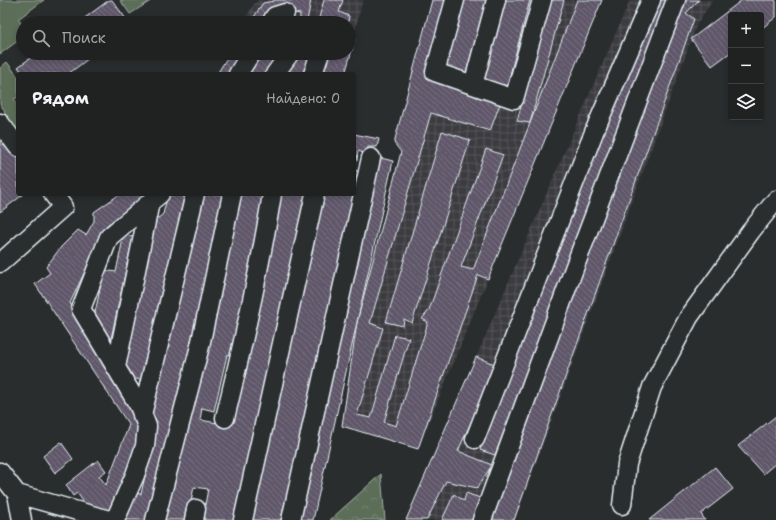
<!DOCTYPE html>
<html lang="ru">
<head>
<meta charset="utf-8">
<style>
  :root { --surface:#202222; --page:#2d2f2f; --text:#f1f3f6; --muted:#a2a4a5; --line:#3d3f40 }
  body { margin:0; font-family:"Shantell Sans",sans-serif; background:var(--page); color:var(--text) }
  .controls { position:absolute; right:12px; top:12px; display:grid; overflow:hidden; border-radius:4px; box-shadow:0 2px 6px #0003 }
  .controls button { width:36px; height:36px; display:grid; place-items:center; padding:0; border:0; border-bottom:1px solid var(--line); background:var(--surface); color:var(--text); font:20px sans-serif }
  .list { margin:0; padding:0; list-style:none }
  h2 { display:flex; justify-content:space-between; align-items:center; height:52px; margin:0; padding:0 16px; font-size:17px }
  h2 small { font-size:13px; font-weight:400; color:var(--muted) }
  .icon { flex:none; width:22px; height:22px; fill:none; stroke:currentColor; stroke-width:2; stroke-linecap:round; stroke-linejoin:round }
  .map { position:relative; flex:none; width:776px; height:520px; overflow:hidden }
  .search { position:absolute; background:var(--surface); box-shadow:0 2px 6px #0003; left:16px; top:16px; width:340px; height:44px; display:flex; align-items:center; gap:10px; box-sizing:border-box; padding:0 14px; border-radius:22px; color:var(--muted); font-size:15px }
  .panel { position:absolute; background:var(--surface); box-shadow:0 2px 6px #0003; left:16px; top:72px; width:340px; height:124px; border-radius:4px }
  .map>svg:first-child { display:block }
  .industrial { fill:url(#industrial-grid) }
  .green { fill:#5c6e58; stroke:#a2b0a8 }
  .forest { fill:url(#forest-crowns); stroke:#a2b0a8 }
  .building { fill:url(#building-back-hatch); stroke:#e8f1f8 }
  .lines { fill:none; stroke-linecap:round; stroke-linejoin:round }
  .minor-casing { stroke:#e8f1f8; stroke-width:21 }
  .minor { stroke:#2a2d2e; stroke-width:18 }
</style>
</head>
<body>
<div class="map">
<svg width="776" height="520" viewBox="0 0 776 520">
  <defs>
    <pattern id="industrial-grid" width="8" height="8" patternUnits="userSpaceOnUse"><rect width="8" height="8" fill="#3a3a40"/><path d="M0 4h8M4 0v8" fill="none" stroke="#56575c"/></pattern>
    <pattern id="forest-crowns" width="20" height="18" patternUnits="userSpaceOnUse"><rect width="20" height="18" fill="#5c6e58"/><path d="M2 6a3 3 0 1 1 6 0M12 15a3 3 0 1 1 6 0" fill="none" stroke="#738371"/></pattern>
    <pattern id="building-back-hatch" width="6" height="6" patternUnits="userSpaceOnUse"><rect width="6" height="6" fill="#60596a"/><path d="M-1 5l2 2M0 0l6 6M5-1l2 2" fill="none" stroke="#777180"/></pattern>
  </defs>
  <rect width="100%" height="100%" fill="#2a2d2e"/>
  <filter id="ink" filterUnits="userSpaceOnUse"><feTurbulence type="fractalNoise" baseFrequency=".025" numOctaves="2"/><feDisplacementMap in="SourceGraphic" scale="8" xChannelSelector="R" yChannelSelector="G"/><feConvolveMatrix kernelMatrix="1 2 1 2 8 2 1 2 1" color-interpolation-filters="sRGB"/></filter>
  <g filter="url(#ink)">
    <path class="industrial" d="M258,0H363L349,52V23H242L254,4Z
      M432,0H602L418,449L342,426L401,152L394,143Z
      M630,0H713L697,24L515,520H406Z"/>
    <path class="green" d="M0,0H44L18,19L23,26V37L0,54Z
      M120,0H152L130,14Z
      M7,62L18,77V97L14,99L18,104V136L3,116L5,111L0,104V68Z"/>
    <path class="forest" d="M381,474L385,520H330Z"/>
    <path class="building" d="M109,0H112L129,23H78Z
      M274,0H311L307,21L300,19V14L277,10L263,23H250L263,3L274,1Z
      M324,0H343L339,12L349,16L348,23H324L318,21Z
      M432,0H446L426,75L501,101L490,131L431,113L370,323L383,328L357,415L371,418L395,335L409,338L384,422L396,426L428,322L422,319L429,310L486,149L503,155L461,267L473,270L530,123L577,0H602L488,279L478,275L418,449L342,426L357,322L401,152L394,143Z
      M460,0H487L466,73L441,67Z
      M503,0H530L507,86L482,79Z
      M550,0H564L530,123L517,121Z
      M658,0H674L495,455L480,450L583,175Z
      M683,0H699L686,13L694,19L514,520H489Z
      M742,0H775L776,1V17L761,29V15H731V52L712,66L691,39Z
      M349,34L356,36L345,74H320L326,53H349Z
      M37,53H96L68,74H23L18,67Z
      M230,53H245L232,74H217Z
      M261,53H278L265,74H247Z
      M295,53H301L312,59L304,74H283Z
      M442,131L470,140L412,323L404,319L403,326L386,322Z
      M354,134L379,139L377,147H368L366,154L358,151L357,161H354Z
      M4,138L18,156V194H24L0,212V141Z
      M377,157L393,161L313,520H297Z
      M354,170L361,172L281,520H248L323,194H354Z
      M120,194H151L107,225L70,303L143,426L111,517L88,508L77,493L73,496L66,485L98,460L106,471L99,476L106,485L129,425L35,284L50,273L46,267L61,247L78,230L86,235L94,221V212Z
      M168,194H185L142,380L130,378L120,367L150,225L163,214Z
      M200,194H227L148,520H125L131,492L141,494L157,422L149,407Z
      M237,194H267L233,354L227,355L214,411L202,408L200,420L229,425L279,194H309L233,520H202L208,489L194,487L187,520H158Z
      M124,234L133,237L111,339L99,333L93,322L104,270L116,272Z
      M476,357L497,365L458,451L492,465L477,488L446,481L427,520H406Z
      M776,416V463L763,474L738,446Z
      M61,442L73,459L55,473L43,456Z
      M715,467L733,489L701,514L705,520H649Z
      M466,493L480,498H487L479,520H442L454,494L464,501Z"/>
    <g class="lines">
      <defs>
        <path id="minor" d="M455,0L435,72L514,99L542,0
          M271,23L275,16L285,13
          M238,74L251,53
          M275,74L290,53
          M313,74L320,53
          M473,85L496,0
          M0,123L18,147
          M0,263L63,207L53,194
          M116,367L150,202
          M142,415L195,194
          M225,418C243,344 260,269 272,194
          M475,439L594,132L651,0
          M0,472L17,494L109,520
          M17,494L22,520
          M622,505L627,464L652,387L689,317L751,231L776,200
          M115,520L135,475L145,446L147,426L139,406L81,309L109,237L160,194
          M155,520L200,346L232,194
          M194,520L196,509
          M243,520L315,194
          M291,520L371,158
          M482,520L575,266L676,0"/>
      </defs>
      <use href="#minor" class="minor-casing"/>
      <use href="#minor" class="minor"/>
    </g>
  </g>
</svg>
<div class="controls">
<button>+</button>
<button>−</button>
<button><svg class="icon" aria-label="layers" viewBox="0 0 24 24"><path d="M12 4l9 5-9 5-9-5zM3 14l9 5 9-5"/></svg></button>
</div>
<div class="search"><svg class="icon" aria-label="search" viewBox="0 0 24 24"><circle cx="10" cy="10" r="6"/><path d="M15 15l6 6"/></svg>Поиск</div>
<section class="panel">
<h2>Рядом<small>Найдено: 0</small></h2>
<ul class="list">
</ul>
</section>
</div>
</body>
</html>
